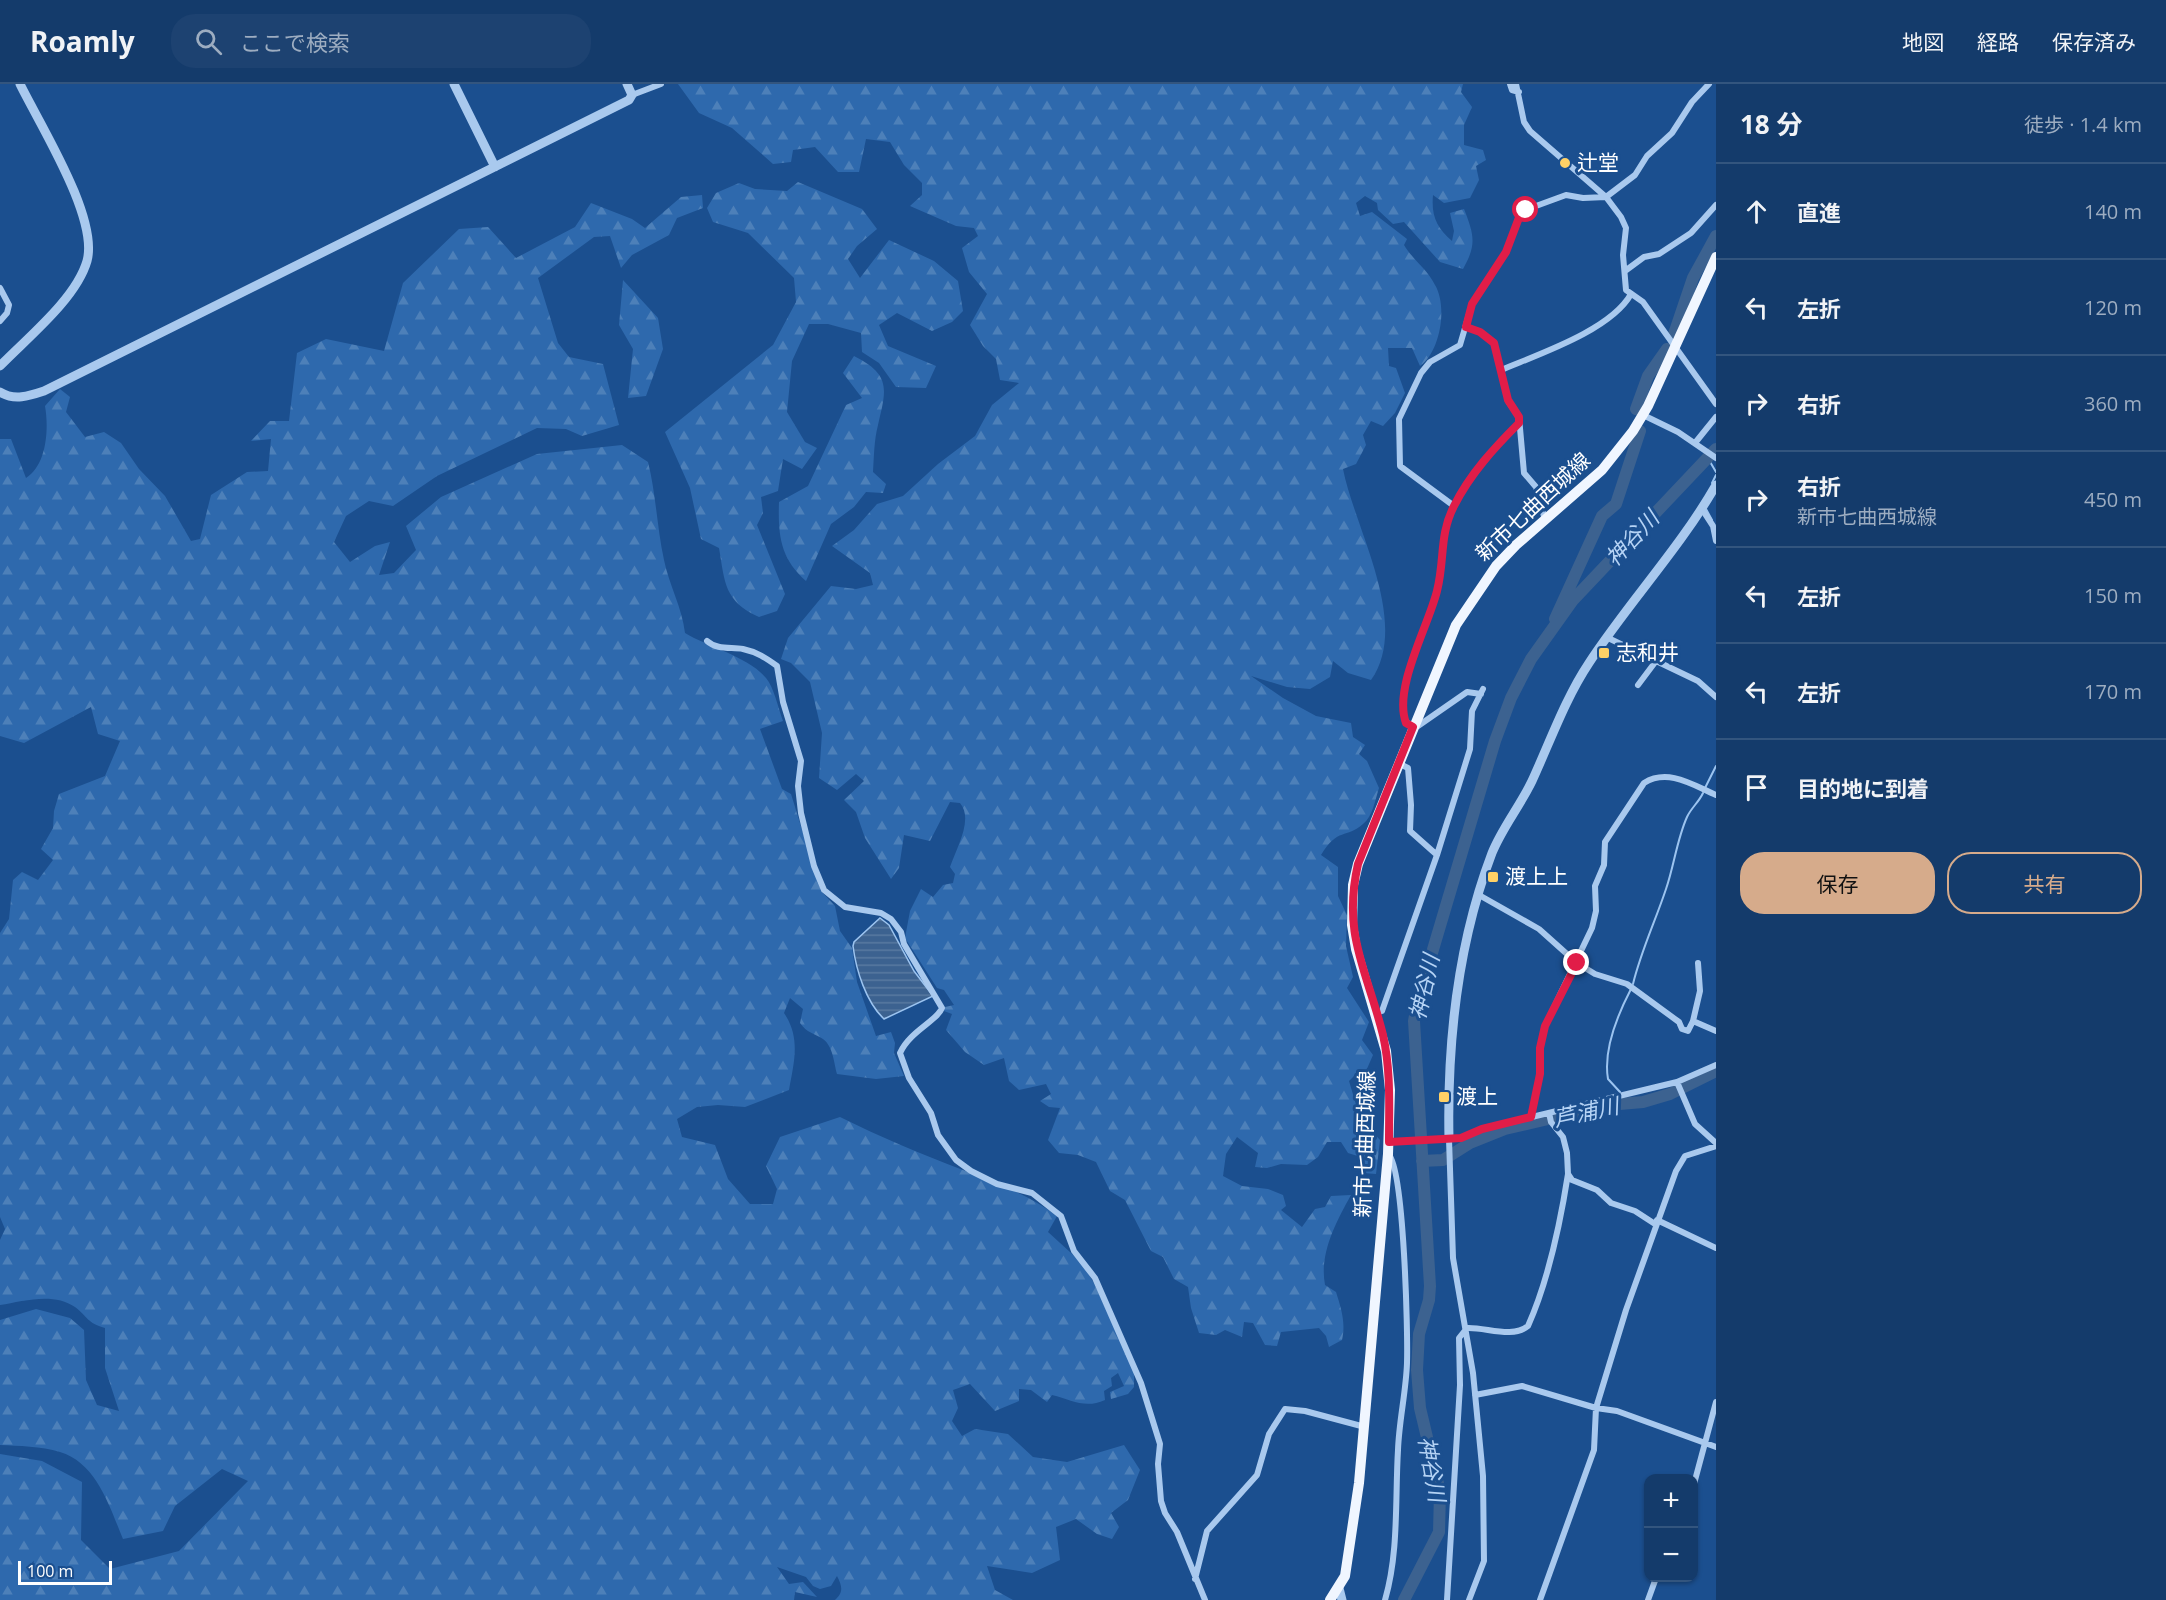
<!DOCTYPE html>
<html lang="ja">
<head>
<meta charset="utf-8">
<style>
  :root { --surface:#143b6b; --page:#1d4271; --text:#f1f3f6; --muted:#9dadc1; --line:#33557e; --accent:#d6ab8b }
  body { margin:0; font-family:"Open Sans","Noto Sans JP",sans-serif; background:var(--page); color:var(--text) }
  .controls { position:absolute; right:18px; bottom:18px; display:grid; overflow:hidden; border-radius:12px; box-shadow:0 2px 4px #0004 }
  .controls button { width:54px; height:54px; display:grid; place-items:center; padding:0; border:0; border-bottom:2px solid var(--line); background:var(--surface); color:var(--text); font:30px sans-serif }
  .scale { position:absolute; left:18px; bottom:15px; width:94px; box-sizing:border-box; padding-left:6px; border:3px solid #fff; border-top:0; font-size:16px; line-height:21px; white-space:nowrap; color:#fff; -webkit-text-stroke:4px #1b4f8f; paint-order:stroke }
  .stop { position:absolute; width:18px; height:18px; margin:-14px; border:4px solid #e11d48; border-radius:50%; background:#fff }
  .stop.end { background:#e11d48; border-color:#fff; box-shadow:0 2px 6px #0008 }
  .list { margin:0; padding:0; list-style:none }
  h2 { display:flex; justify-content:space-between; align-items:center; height:78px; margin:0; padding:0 24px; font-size:26px }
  h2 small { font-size:20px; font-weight:400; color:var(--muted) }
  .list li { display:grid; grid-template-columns:39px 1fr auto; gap:18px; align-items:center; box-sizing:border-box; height:96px; padding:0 24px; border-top:2px solid var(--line) }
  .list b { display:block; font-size:22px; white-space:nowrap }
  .list p { margin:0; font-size:20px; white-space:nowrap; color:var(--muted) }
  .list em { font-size:20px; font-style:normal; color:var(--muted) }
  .actions { display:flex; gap:12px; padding:18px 24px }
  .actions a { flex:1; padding:14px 0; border:2px solid var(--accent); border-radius:24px; text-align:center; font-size:21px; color:var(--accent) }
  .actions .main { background:var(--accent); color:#111 }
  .icon { flex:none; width:33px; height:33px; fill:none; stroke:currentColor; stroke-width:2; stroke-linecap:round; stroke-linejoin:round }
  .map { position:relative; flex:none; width:1716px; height:1516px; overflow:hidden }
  header { display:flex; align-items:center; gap:36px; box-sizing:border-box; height:84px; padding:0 30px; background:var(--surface); border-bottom:2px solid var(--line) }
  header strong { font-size:28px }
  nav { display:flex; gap:33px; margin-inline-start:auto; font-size:21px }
  .search { width:420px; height:54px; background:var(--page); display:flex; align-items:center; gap:15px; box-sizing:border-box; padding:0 21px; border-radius:24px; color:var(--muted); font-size:22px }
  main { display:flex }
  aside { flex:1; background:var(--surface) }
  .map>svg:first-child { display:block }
  .forest { fill:url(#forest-firs) }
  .water { fill:url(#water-rules); stroke:#9cc4f0; stroke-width:1.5 }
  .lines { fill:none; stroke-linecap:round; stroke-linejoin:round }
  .stream { stroke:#9cc4f0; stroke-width:2 }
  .river { stroke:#3c6290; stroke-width:12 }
  .minor { stroke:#a9c9ee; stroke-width:6 }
  .tertiary { stroke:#a9c9ee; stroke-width:9 }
  .primary { stroke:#f0f6ff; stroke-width:10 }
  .route { stroke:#e11d48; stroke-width:8 }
  .poi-dot { fill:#ffd166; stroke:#1b4f8f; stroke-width:2 }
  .labels { text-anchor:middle; stroke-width:6; stroke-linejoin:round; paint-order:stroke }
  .poi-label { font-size:21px; fill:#fff; stroke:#1b4f8f; text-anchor:start }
  .street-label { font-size:21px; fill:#fff; stroke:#1b4f8f }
  .water-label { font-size:22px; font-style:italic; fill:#b5d3f5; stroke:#1b4f8f }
</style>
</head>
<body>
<header>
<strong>Roamly</strong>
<div class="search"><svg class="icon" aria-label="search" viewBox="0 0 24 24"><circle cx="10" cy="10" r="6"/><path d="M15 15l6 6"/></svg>ここで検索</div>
<nav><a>地図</a><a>経路</a><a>保存済み</a></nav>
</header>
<main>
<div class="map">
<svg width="1716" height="1516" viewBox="0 0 1716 1516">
  <defs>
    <pattern id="forest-firs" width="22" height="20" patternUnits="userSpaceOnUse" patternTransform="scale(1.5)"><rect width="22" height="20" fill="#2e69ad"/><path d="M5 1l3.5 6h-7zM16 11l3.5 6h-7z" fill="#4d80b9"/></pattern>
    <pattern id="water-rules" width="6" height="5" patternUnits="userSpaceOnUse" patternTransform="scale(1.5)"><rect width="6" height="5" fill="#3c6290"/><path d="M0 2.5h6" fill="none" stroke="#597aa1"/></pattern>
  </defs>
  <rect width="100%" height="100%" fill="#1b4f8f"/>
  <path class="forest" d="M678,0H1463L1461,8L1472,23L1464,41V61L1483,66L1486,76L1476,82L1479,96L1470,114L1444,119L1433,111C1431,132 1437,144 1452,157L1454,147L1450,129L1464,125C1474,151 1477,160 1463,185L1440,178L1404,138L1393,140L1378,126L1377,119L1365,112L1356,119L1360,132L1372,128L1407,155L1404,161C1413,176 1427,185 1435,201C1448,223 1440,268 1420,282L1412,264H1388L1389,282L1396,284L1405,309L1395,329L1383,342L1371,337L1363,351L1366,361L1356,380L1343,385C1355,446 1411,539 1371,596L1348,589L1333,577L1330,593L1310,605L1287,603L1251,592L1283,614L1316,632L1351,639L1353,653L1365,661L1359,670L1367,677L1379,704C1375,716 1373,732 1363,740C1346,755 1338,743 1321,771L1338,783V812L1347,831L1346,862L1353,893L1347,904L1369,938L1362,956L1373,971L1366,987L1358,988L1349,997L1360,1034L1380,1056L1376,1090L1364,1089V1074L1348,1069L1341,1058H1327L1318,1073L1307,1081L1281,1080L1267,1084L1255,1083L1258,1069L1237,1053L1226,1070L1223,1092L1242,1102L1268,1105L1283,1111L1286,1122L1281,1126L1302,1143L1315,1125L1325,1123L1331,1112L1351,1111C1336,1138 1319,1170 1325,1201L1336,1208C1341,1224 1346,1239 1342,1256L1329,1263L1326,1252L1319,1244L1281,1248L1277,1262L1265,1261L1253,1239L1244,1238L1242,1253L1225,1246L1216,1251L1199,1249L1191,1224L1188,1203L1174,1195L1163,1173L1151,1167L1125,1116L1110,1107L1096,1078L1078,1071L1059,1069L1048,1056L1060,1024L1049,1023L1040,1017L1051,1010L1046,1000L1019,1006L1009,997L1004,974L984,981L965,968L946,946L952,930L944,927L945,923L954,921L944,906L937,904L905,854L910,827L921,805L933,813L943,801L953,799L955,790L950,783C956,765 974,735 960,719L950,718L930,757L904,751L899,784L891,795L865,754L856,728L844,716L864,697L856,690L837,706L819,694L822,649L810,598L791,579L781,575L788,554L831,502L856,505L873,501L870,489L832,462L854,446L877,420L903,412L938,380L975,352L992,321L1019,299L1000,296L996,275L983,262L970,241L987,210L969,188L962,164L978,152L974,144L956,142L910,122L922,111V99L904,81L890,58L866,55L859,88H838L815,63L793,66L791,78L773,80L732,44L699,29Z
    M798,98L862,125L877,145L857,162L848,175L860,194L889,156L934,177L958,197L963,227L952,238L932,247L897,229L879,241L888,262L936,282L926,304L896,303L879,279L862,268L861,249L828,240H809L792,277L787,328L805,358L817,364L802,385L783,375L778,407L761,413L763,429L757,441L785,510L777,527L759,533C724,517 725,499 719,464L701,455L690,404L665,348L773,261L796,218L794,194L748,149L713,138L707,124L716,109L739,99L755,105L787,107Z
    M702,111L703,124L677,134L669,151L632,171L621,184L610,152L594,153L538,194L558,259L569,273L603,280L619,341L582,352L566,345L537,344L437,392L393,422L369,417L346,432L334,458L350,478L375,462L390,458L379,491L394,489L416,466L406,442L441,413L537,370L622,361L648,378C656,410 657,444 664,476C669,501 682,523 685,549C708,563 749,573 766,594C774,603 778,624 783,637L760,645L782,705L791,710L821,807L835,822L840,847L852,864L857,898L876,952L891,948L895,959L894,969L904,992L876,995L837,990C834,979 833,962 823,955C814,949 807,949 800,939L803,925L790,914L784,929C801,954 794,978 789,1006L745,1023L718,1021L697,1023L677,1035L682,1053L715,1061L728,1095L750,1120H773L777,1105L766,1082L780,1053L840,1033C880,1053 921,1070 963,1086C996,1099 1028,1110 1057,1132L1048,1148L1082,1179L1095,1201L1134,1288V1303L1128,1310L1111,1315L1110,1308L1124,1302L1118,1289L1111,1294L1112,1302L1104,1307L1105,1316C1085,1325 1072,1316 1052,1311L1047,1318L1031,1306L1019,1305V1317L995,1327L970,1300L953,1306L958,1324L952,1337L962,1352L975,1345L1008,1350L1033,1373L1067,1378L1124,1361L1140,1386L1128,1416L1111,1429L1119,1443L1112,1455L1097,1450L1076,1435L1056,1443L1060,1476L1032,1489L987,1482L995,1506L1013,1516H835C844,1508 842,1502 837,1492L831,1502L820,1505L813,1502L806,1493L777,1483L789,1500L803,1498L817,1513L795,1508L794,1516H0V1370L42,1377L82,1398L81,1456L110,1485L179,1467L248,1397L222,1385L175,1422L163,1447L123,1455C110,1424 97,1379 60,1368C41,1362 19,1362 0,1361V1236L36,1225L70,1234L84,1246L86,1296L97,1321L119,1327L105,1284V1244C87,1239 88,1233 75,1223C54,1208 23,1217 0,1221V1156L5,1145L0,1133V849L9,835L13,796L22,788L38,796L53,776L41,765L53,744L54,727L59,710L105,692L120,657L98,650L91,623L24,659L0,652V355H11L26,394C47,381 49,344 45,322L60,305L70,313L66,328L85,353L104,348L121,359L139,385L165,412L191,457L200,455L211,411L247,388L268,387L271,355L251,357L270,337H289L297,269L326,255L384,267L403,199L459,145L488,143L516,174L575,143L591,119L632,135L645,144L681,113Z
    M623,196L658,234L663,265L646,312L628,314L633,265L619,241Z
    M854,272C892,291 886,306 878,341C874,356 874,373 873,388L886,400L883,409L866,408L854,423L831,440L806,497C780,474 778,451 779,418L808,402L846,321L862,314L843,289Z"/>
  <path class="water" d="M880,834L889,841L914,887L933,912L884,935C866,918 856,886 853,862L854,858Z"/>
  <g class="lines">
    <path class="stream" d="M1709,376L1716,388
      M1712,399L1716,391
      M1706,425L1712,436
      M1705,704L1716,682
      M1633,900C1641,867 1655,838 1666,805C1674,782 1677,755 1687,733C1691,724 1699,718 1703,709
      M1620,1008L1608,995C1603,966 1618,930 1631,905
      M1621,1019V1013"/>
    <path class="river" d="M1673,253L1693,194L1716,152
      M1636,325L1648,292L1667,265
      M1555,535L1602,432L1616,420L1640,347
      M1422,1077L1443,1076L1470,1059L1505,1045L1608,1021L1643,1018L1670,1010L1716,987
      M1404,1516L1439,1448L1440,1408L1420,1324L1417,1286L1419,1250L1429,1216L1430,1202L1414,937L1418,916L1495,657L1511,614L1531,575L1573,516L1716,365"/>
    <path class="minor" d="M1510,0L1512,6L1519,8
      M1516,0L1524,38L1530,47L1606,113L1621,133L1626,144L1623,171L1626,206L1643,218L1716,320
      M632,11L661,0
      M1625,187L1644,173L1659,170L1691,149L1716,121
      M0,204L9,221L7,229L0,237
      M1466,243L1480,248L1494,259L1508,317L1519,333L1524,389L1536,403L1545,436
      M1501,286C1539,270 1611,246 1631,210
      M1643,331L1678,348L1716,374
      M1695,359L1716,333
      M1454,422L1400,382L1399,335L1421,289L1430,278L1460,261L1472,220L1506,168L1520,131L1525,126L1566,111L1583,114L1606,113L1635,91L1647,72L1672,49L1692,18L1709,0
      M1702,425L1713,442L1716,457
      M1606,553L1698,597L1716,613
      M707,557C717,566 730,563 743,565C757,568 766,574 777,582L783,618L801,677L798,702L801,729L814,782L824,806L845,823L881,829L891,835L901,848L904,860L942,924C937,937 910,947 900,969L909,994L931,1029L938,1051L956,1076L971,1087L997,1100L1032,1109L1061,1132L1074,1167L1095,1194L1141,1299L1160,1360L1158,1380L1161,1417L1165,1429L1177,1448L1205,1516
      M1638,601L1656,577
      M1481,610L1467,608L1418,642L1406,639C1393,604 1428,542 1437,507C1445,476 1439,451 1454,422C1470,390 1494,364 1519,339
      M1437,771L1470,665L1472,627L1483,605
      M1479,811L1539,845L1577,879L1595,890L1627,900L1679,938L1682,945L1688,947L1693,937L1716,947
      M1376,929L1382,927L1437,771L1410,747L1411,721L1408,684L1398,679
      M1693,937L1700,907L1698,879
      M1677,998L1695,1040L1716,1059
      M1549,1029L1551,1038L1563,1053L1567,1069L1568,1090L1572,1096L1597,1106L1611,1119L1635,1127L1655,1140
      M1531,1033L1540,990V964L1545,942L1592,844L1596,827L1595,802L1604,781L1605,758L1644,699C1668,684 1693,701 1716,711
      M1449,1055L1453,1174L1473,1289L1483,1392L1484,1477L1469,1516
      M1389,1058L1461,1054L1482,1045L1677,998L1716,981
      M1657,1136L1716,1164
      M1475,1311L1522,1302L1596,1324L1617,1327L1716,1363
      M1694,1400L1716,1318
      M1195,1495L1207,1447L1257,1391L1269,1350L1285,1325L1305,1327L1365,1343
      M1385,1516C1399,1468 1395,1415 1398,1366C1399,1337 1406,1308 1407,1279C1408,1248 1404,1088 1389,1071
      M1447,1516L1460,1301L1459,1254L1467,1244C1486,1243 1512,1255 1528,1242C1549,1195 1560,1141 1568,1090
      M1540,1516L1594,1366L1596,1324L1626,1226L1676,1087L1685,1072L1716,1062
      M1648,1516L1656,1494"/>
    <path class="tertiary" d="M454,0L495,83
      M0,282C27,254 76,215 87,177C99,134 40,41 20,0
      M0,308C14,317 29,312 44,307L629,16L632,11L627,0
      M1449,1055C1447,958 1457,861 1492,769C1502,744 1520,722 1532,697C1550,658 1565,615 1589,579C1629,518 1680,464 1716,401
      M1339,1504L1342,1516"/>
    <path class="primary" d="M1330,1516L1345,1492L1359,1399L1388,1070L1390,1006L1386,967L1356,865L1352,841L1353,801L1358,780L1456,541L1496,482L1516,461L1602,386L1633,347L1648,322L1716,173"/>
  </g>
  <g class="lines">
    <path class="route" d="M1526,126L1520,131L1506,168L1472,220L1466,243L1480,248L1494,259L1508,316L1519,333V339C1494,364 1470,390 1454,422C1439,451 1445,476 1437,507C1428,543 1393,604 1406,639L1413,643L1358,780C1342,851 1367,886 1383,951C1391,987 1389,1022 1389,1058L1461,1054L1482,1045L1531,1033L1540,990V964L1545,942L1577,879"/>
  </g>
  <g class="poi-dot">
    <circle cx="1565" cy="79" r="6"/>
    <rect x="1598" y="563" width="12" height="12" rx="3"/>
    <rect x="1487" y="787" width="12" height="12" rx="3"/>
    <rect x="1438" y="1007" width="12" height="12" rx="3"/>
  </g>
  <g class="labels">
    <g class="poi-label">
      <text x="1577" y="86">辻堂</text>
      <text x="1616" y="576">志和井</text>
      <text x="1505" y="800">渡上上</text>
      <text x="1456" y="1020">渡上</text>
    </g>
    <g class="street-label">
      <text transform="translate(1533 423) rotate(-43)" y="7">新市七曲西城線</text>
      <text transform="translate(1365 1060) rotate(-88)" y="7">新市七曲西城線</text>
    </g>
    <g class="water-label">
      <text transform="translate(1632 454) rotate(-47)" y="8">神谷川</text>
      <text transform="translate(1424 903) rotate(-77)" y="8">神谷川</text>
      <text transform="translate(1586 1028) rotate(-12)" y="8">芦浦川</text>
      <text transform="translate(1432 1385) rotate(80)" y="8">神谷川</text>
    </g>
  </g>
</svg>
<div class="controls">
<button>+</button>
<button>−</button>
</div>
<div class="scale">100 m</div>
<div class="stop" style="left:1526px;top:126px"></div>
<div class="stop end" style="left:1577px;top:879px"></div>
</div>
<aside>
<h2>18 分<small>徒歩 · 1.4 km</small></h2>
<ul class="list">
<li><svg class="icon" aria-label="ahead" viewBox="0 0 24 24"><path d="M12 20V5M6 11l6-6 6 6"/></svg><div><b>直進</b></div><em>140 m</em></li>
<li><svg class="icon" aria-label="left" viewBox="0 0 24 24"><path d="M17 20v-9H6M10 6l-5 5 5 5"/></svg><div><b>左折</b></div><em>120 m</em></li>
<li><svg class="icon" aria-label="right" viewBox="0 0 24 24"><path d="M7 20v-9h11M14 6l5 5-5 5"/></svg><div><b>右折</b></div><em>360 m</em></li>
<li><svg class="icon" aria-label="right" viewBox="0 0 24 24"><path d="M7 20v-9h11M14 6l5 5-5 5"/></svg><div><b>右折</b><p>新市七曲西城線</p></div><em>450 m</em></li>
<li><svg class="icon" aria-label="left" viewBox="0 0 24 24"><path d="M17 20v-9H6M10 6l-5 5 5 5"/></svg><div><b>左折</b></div><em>150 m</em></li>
<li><svg class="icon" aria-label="left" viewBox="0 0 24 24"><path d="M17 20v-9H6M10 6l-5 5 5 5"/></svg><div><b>左折</b></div><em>170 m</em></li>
<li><svg class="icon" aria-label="arrive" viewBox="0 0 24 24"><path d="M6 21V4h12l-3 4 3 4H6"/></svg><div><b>目的地に到着</b></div></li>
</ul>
<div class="actions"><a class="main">保存</a><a>共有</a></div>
</aside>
</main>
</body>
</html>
